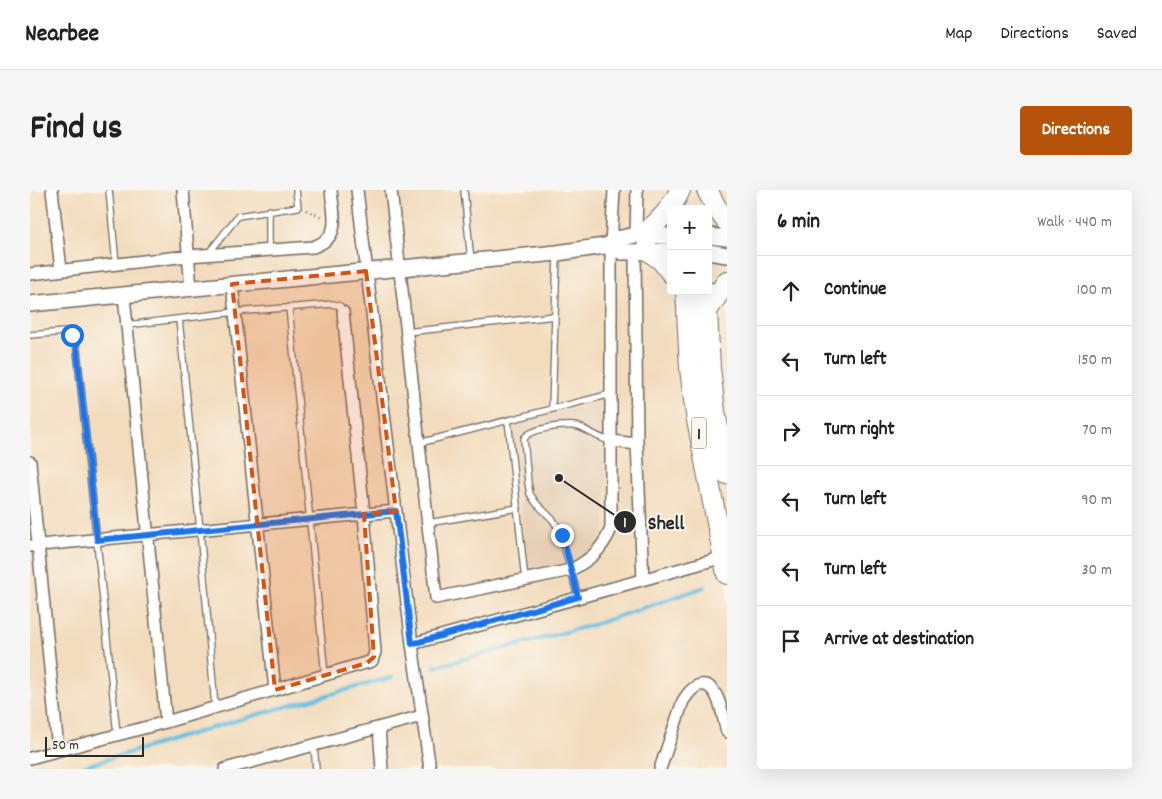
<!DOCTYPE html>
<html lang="en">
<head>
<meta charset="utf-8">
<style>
  :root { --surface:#fff; --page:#f6f6f6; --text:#202124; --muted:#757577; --line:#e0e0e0; --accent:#b45309 }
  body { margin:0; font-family:Dekko,sans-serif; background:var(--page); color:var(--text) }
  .controls { position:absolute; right:15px; top:15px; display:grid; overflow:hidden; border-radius:5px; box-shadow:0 5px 20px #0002 }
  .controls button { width:45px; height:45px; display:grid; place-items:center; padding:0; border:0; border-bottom:1px solid var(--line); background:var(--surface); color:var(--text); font:25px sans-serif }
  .scale { position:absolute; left:15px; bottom:12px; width:99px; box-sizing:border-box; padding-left:5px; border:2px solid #2b2b2b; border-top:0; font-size:14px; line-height:18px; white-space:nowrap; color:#2b2b2b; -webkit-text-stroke:4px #fbf7ec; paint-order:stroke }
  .stop { position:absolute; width:15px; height:15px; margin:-11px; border:4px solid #1a73e8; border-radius:50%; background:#fff }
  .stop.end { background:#1a73e8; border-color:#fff; box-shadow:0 1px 5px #0008 }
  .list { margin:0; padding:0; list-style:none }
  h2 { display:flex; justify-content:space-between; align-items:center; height:65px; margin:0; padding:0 20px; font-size:21px }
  h2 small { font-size:16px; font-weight:400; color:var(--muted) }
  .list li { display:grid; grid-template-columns:32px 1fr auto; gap:15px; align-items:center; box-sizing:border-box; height:70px; padding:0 20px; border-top:1px solid var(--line) }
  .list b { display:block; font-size:19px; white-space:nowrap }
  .list em { font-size:16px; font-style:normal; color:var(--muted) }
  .icon { flex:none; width:28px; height:28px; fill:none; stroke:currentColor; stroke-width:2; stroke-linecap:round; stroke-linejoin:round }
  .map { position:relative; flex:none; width:697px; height:579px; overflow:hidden; border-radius:5px }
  header { display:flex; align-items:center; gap:30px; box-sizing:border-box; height:70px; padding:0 25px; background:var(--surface); border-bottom:1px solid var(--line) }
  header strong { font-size:24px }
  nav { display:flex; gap:28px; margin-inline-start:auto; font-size:18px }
  .intro { display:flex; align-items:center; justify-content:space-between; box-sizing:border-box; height:120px; padding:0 30px }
  h1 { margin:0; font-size:35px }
  .button { padding:12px 22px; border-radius:5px; background:var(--accent); color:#fff; font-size:18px; font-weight:700 }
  main { display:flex; gap:30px; padding:0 30px }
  aside { flex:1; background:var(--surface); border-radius:5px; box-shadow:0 5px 20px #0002 }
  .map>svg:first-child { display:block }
  .built { fill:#e6cfb5 }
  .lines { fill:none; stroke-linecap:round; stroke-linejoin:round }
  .stream { stroke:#5fbcdd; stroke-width:4 }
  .service-casing { stroke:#71695e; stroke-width:8 }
  .minor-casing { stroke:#71695e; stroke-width:14 }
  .tertiary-casing { stroke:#71695e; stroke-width:18 }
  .trunk-casing { stroke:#71695e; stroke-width:22 }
  .path { stroke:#71695e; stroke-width:2.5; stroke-dasharray:1 4; stroke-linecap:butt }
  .service { stroke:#fff; stroke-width:5.5 }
  .minor { stroke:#fff; stroke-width:11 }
  .tertiary { stroke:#fff; stroke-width:15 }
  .trunk { stroke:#fff; stroke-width:20 }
  .route { stroke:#1a73e8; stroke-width:6 }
  .marked { fill:#d5540f; fill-opacity:0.2; stroke:#d5540f; stroke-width:4; stroke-dasharray:10 6; stroke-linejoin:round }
  .labels { text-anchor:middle; stroke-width:4; stroke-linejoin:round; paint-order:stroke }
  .shield { fill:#fbf7ec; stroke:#696865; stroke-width:1 }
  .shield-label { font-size:18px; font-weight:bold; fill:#2b2b2b }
  .leader { fill:none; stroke:#2b2b2b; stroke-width:2 }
  .callout-dot { fill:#2b2b2b; stroke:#fbf7ec; stroke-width:2 }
  .mark-label { font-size:15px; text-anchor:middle; font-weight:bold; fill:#fff }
  .callout-label { font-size:20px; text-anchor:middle; font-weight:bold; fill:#2b2b2b; stroke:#fbf7ec; stroke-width:4; stroke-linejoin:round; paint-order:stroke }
</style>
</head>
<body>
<header>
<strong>Nearbee</strong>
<nav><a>Map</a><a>Directions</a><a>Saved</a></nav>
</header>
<div class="intro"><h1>Find us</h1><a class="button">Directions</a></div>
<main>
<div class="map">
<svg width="697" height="579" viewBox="0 0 697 579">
  <rect width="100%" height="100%" fill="#fbf7ec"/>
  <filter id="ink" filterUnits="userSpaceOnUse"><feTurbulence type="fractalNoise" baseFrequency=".02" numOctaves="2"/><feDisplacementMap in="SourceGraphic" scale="10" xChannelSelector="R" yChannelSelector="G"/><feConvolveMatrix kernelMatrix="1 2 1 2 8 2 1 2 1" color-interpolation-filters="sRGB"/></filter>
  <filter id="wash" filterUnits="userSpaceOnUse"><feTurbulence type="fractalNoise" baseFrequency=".0096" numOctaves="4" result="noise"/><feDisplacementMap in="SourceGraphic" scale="20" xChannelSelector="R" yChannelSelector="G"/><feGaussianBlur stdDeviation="1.12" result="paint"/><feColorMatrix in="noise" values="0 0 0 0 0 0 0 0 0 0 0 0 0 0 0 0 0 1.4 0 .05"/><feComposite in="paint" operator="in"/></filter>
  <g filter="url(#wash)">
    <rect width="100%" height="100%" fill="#f3dcbd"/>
    <path class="built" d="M577,209L575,338L564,360L544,372L535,377L498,385L482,234Z"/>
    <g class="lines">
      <path class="stream" d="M404,477L566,434L675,397
        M45,579L208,530L363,487"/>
    </g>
  </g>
  <g filter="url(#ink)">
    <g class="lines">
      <defs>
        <path id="service" d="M79,0L86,74
          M434,0L441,71
          M239,61V20
          M178,64L208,26L268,17L266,0
          M259,117L295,485
          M149,129L170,340L185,517
          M97,135L205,122L303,114L310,116L313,122
          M376,142L525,126
          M0,145L35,142L42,145L46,151L87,544
          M522,219L527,64
          M478,230L495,390
          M389,253L581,204
          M398,333L488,318
          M548,407L530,341L523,330L506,313L500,304L498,293L494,249C499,238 537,234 549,237C560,241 569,249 581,251
          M284,555L286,579"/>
        <path id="minor" d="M22,0L31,80
          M153,0L161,99
          M327,0L382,454L400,579
          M361,0L406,408L541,380C561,369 571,361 581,339V55L584,0
          M606,45L607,0
          M605,62L607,254L613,389
          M0,84L158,66L283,57C313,47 303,25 301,0
          M202,94L245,500
          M94,106L136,532
          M581,251L607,254
          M0,272L28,560
          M0,356L366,321
          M382,454L694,367
          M349,538L352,579
          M0,568L136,532L342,471L345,462L334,324L313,122
          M195,579L392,526
          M630,579L653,511C657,505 662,497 670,495C689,491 693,529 697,542"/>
        <path id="tertiary" d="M678,46L697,48
          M581,55L592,62L641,61
          M678,62L697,65
          M0,114L527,63L581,55L591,48L606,45L641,46"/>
        <path id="trunk" d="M677,0L686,17L697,32
          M613,45C628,32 642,19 650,0
          M619,61L632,71L641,83
          M656,101L660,179L666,225L697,384
          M676,101L680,178L685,222L697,284
          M677,121L697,91"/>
      </defs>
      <use href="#service" class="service-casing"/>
      <use href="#minor" class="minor-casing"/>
      <use href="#tertiary" class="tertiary-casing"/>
      <use href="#trunk" class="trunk-casing"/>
      <path class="path" d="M276,20L294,28"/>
      <use href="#service" class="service"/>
      <use href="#minor" class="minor"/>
      <use href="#tertiary" class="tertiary"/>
      <use href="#trunk" class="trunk"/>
    </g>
  </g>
  <g class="lines" filter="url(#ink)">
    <path class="route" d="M42,145L46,151L67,350L366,321L382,454L548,407L532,345"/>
  </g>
  <path class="marked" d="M336,81L366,321L334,324L344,467L337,473L245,500L202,94Z"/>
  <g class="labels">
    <rect class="shield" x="661.5" y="227.5" width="15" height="31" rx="4"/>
    <g class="shield-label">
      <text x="669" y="249">1</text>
    </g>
  </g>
  <path class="leader" d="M529 288L595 332"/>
  <g class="callout-dot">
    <circle cx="529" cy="288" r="5"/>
    <circle cx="595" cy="332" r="12"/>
  </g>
  <g class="mark-label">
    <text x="595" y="337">1</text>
  </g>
  <g class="callout-label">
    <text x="636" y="339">Shell</text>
  </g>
</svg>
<div class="controls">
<button>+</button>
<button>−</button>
</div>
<div class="scale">50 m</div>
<div class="stop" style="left:42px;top:145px"></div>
<div class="stop end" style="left:532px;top:345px"></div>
</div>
<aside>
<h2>6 min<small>Walk · 440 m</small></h2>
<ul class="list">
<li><svg class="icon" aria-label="ahead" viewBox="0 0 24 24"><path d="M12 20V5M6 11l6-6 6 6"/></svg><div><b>Continue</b></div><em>100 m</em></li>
<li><svg class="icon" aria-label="left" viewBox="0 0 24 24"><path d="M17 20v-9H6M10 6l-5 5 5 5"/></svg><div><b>Turn left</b></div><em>150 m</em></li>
<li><svg class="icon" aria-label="right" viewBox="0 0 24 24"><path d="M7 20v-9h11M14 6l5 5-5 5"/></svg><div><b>Turn right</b></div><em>70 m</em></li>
<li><svg class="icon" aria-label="left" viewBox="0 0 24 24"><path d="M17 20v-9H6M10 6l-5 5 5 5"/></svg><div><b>Turn left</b></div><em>90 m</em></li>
<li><svg class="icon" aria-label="left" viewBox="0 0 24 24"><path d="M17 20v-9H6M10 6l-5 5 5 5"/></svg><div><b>Turn left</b></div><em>30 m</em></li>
<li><svg class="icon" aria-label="arrive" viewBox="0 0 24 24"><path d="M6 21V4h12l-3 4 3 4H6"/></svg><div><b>Arrive at destination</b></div></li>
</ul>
</aside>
</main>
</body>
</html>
